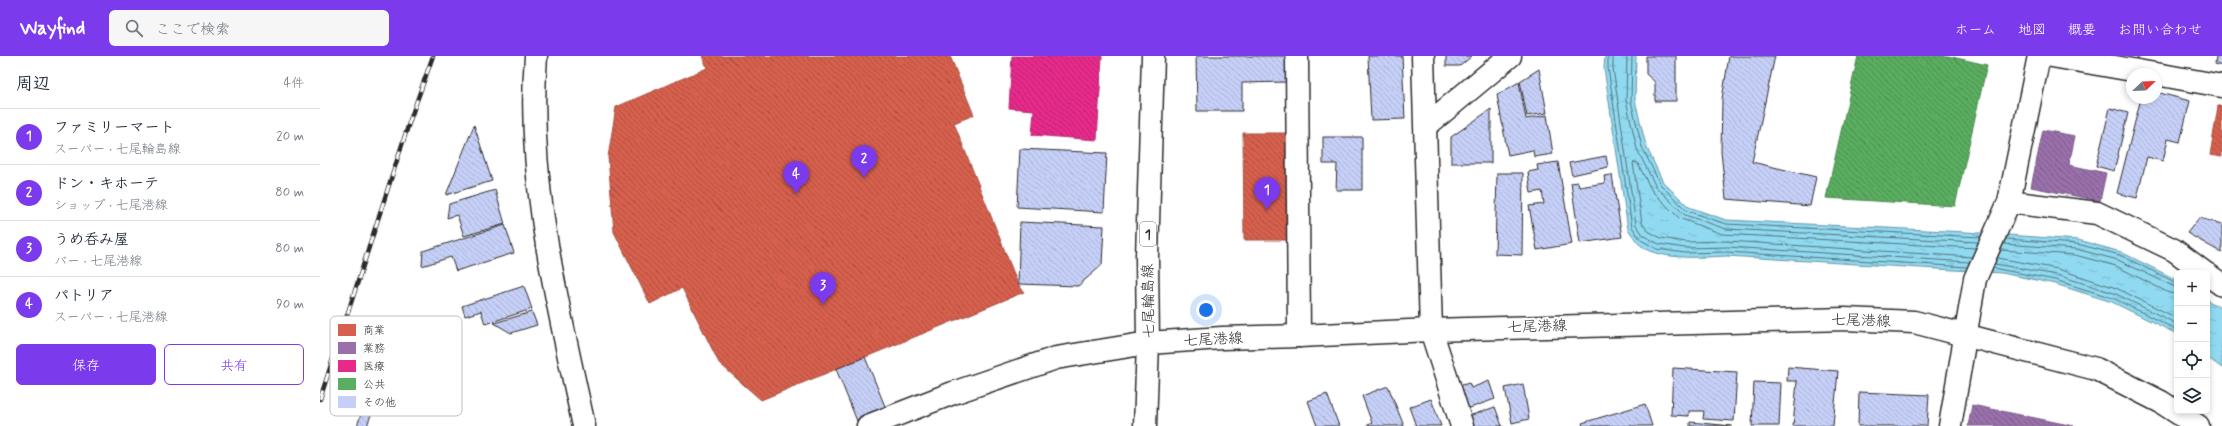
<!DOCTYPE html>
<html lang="ja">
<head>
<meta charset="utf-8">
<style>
  :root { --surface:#fff; --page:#f6f6f7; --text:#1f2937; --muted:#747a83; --line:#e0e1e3; --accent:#7c3aed }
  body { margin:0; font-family:Mynerve,"Klee One",sans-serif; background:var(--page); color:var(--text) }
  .controls { position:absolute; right:12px; bottom:12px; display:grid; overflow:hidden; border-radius:6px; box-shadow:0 2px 6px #0003 }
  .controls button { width:36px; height:36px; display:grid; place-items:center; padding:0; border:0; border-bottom:1px solid var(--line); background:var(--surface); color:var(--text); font:20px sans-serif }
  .compass { position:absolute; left:1806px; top:12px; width:36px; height:36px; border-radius:50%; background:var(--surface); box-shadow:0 2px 6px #0003; rotate:67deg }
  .you { position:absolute; left:886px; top:254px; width:14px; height:14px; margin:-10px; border:3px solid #fff; border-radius:50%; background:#1a73e8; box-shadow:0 0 0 6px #1a73e833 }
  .badge { display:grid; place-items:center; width:26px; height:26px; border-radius:50%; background:var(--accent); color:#fff; font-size:13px; font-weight:700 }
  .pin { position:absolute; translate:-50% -33px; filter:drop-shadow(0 1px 2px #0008) }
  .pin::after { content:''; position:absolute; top:21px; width:14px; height:12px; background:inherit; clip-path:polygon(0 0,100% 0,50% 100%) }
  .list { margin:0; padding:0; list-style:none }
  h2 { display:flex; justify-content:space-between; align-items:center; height:52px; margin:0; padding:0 16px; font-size:17px }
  h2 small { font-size:13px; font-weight:400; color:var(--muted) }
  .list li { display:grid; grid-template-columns:26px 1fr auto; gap:12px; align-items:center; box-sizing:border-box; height:56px; padding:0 16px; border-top:1px solid var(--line) }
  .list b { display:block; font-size:15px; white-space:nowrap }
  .list p { margin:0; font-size:13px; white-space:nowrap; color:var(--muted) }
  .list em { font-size:13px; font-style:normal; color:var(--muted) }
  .actions { display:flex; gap:8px; padding:12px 16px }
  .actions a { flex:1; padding:9px 0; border:1px solid var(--accent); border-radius:6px; text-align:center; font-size:14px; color:var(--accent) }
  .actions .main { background:var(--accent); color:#fff }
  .icon { flex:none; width:22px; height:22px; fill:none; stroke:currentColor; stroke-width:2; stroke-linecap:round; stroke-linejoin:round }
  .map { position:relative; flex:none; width:1902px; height:370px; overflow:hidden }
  header { display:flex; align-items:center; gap:24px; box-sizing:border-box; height:56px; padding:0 20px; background:var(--accent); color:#fff }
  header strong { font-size:19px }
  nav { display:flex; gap:22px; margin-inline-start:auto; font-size:14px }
  .search { width:280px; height:36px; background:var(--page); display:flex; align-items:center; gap:10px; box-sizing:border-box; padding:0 14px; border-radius:6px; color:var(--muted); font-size:15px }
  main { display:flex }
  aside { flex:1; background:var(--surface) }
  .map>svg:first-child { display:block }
  .water { fill:url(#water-ripples); stroke:#6894a2 }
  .shops { fill:url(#shops-back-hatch); stroke:#a35043 }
  .offices { fill:url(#offices-back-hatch); stroke:#785b85 }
  .health { fill:url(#health-back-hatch); stroke:#af2a6e }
  .public { fill:url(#public-back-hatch); stroke:#4c8751 }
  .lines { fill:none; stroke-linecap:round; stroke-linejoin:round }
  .shore { stroke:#53717a; stroke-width:1 }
  .building { fill:url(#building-back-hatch); stroke:#2b2b2b }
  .minor-casing { stroke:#2b2b2b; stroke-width:25 }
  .major-casing { stroke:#2b2b2b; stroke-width:25 }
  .minor { stroke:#fff; stroke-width:22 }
  .major { stroke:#fff; stroke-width:22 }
  .rail-casing { stroke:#2b2b2b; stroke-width:4.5 }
  .rail { stroke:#fff; stroke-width:3; stroke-dasharray:9; stroke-linecap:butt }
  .labels { text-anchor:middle; stroke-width:4; stroke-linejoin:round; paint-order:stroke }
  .shield { fill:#fff; stroke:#6b6b6b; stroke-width:1 }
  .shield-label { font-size:14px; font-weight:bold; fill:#2b2b2b }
  .street-label { font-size:15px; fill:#2b2b2b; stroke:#fff }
  .key { fill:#fff; stroke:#bfbfbf; stroke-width:1 }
  .key-label { font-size:11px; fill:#2b2b2b }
</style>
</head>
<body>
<header>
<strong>Wayfind</strong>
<div class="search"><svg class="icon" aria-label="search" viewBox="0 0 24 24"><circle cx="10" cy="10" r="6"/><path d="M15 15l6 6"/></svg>ここで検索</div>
<nav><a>ホーム</a><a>地図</a><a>概要</a><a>お問い合わせ</a></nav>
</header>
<main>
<aside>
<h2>周辺<small>4件</small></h2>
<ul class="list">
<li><span class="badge">1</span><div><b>ファミリーマート</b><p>スーパー · 七尾輪島線</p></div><em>20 m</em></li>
<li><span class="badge">2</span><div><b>ドン・キホーテ</b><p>ショップ · 七尾港線</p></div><em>80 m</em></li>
<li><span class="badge">3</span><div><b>うめ呑み屋</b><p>バー · 七尾港線</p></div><em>80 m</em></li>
<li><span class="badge">4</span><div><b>パトリア</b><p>スーパー · 七尾港線</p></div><em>90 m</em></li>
</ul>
<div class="actions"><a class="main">保存</a><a>共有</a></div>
</aside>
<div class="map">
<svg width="1902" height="370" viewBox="0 0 1902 370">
  <defs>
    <pattern id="water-ripples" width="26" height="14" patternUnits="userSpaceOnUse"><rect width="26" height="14" fill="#90daf1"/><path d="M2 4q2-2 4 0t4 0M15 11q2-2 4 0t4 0" fill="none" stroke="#7cbbcf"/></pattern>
    <pattern id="shops-back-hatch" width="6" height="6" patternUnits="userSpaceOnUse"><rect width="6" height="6" fill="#d6604d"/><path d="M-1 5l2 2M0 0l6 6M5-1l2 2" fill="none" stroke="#ae4f40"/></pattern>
    <pattern id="offices-back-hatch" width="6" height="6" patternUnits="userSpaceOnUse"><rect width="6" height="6" fill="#9970ab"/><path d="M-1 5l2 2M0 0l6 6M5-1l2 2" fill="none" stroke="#7d5c8b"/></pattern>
    <pattern id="health-back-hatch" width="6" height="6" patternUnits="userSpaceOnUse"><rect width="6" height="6" fill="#e7298a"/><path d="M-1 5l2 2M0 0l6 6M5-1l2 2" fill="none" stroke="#bb2371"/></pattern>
    <pattern id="public-back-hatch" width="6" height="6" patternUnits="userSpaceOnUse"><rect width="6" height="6" fill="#5aae61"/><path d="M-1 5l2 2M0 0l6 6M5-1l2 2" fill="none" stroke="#4b8e50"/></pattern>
    <pattern id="building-back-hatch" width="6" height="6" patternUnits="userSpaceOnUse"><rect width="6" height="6" fill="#c6cff7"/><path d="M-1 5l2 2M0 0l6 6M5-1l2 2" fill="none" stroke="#aab2d4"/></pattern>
  </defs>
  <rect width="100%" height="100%" fill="#fff"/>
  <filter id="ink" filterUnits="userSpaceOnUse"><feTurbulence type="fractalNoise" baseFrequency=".025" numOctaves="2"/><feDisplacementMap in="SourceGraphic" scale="8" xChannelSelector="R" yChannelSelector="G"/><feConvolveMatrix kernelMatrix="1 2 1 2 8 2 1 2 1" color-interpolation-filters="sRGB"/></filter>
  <g filter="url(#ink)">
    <path class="water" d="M1285,0H1316L1315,44L1326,90L1343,126L1369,151L1406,164L1646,176L1758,184L1801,196L1857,224V278L1792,246L1735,228L1682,217L1407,200C1382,201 1336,206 1317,186C1314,182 1311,177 1308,173L1284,12Z
      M1887,244L1902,253V312L1887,301Z"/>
    <path class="shops" d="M382,0H630L654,59L634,67L698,228L704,236L441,344L399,307L362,232L330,248L294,176L288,101L296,51L387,12Z
      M1898,50H1902V101L1890,99Z
      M923,77H971V184H924Z"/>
    <path class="offices" d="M1723,74L1755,80L1749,109L1786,117L1780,145L1711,131Z
      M1652,349L1754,370H1648Z"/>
    <path class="health" d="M692,0H782L777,84L712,79L714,54L689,52Z"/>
    <path class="public" d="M1538,0H1628L1667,9L1635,150L1506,142Z"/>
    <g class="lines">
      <path class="shore" d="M1288,0V12L1312,171L1321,184L1337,193L1365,197L1407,196L1647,211
        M1293,0V12L1316,169L1324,180L1339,188L1365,192L1408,191L1649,206
        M1307,0L1306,44L1317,93L1336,131L1365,159L1406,173L1658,186
        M1312,0L1311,45L1322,91L1340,128L1367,155L1406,168L1660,181
        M1686,183L1757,188L1800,199L1857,227
        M1684,188L1756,193L1798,204L1857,232
        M1681,194L1755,199L1796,210L1849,237L1857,238
        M1652,201L1408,185L1366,186L1341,182L1328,175L1322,167L1313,107L1317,106L1332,135L1359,162L1402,178L1656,192
        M1678,202L1738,213L1796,232L1857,262
        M1675,208L1737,219L1794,237L1857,268
        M1673,212L1735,224L1793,242L1857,274"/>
    </g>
    <path class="building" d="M876,0H967V26L922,27V55H877Z
      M1048,0H1082L1085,63L1051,64Z
      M1126,0H1152L1140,10H1126Z
      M1326,0H1356V45H1335V26L1326,18Z
      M1409,0H1455L1432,106L1496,121L1490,150L1406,143L1401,96L1402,43Z
      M1896,0H1902V10L1895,8Z
      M1219,13L1227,57L1207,60L1200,25Z
      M1199,26L1206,63L1227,59L1233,98L1214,101L1213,94L1188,99L1177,39Z
      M1836,36L1870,45L1860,86L1848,83L1843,105L1827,101L1817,142L1797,137L1821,42H1836Z
      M1790,52L1808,57L1794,115L1776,110Z
      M1171,53V107H1131V81Z
      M154,69L172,125L126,139Z
      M1003,81H1042V134H1016L1017,108H1003Z
      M700,93L787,97L784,156L697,151Z
      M1286,100L1288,111L1252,119L1249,107Z
      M1238,106L1252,188L1217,194L1209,150L1224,148L1222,135L1211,137L1208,116L1218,114L1217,109Z
      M1177,117H1203L1202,199L1175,198Z
      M1292,119L1302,181L1260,187L1251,127L1258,126L1259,131L1285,127L1284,120Z
      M175,134L185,168L144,180L137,159L127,162L129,148Z
      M1879,162L1902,168V197L1867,177Z
      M700,166L784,170L782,209L758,230L698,228Z
      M185,169L194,197L136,215L131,201L102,210L103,195Z
      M204,230L212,253L165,268L161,255L145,260L142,250Z
      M212,256L217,269L191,277L174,267Z
      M66,285L76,289L47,370H37Z
      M545,301L573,370H539L516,313Z
      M1468,311L1518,315L1513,370H1473L1477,325H1467Z
      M1353,312L1417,316L1414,365L1383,363L1384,355H1369V360L1351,359Z
      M1169,325L1175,343L1147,353L1139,330L1149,327L1151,332Z
      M1434,326L1461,327L1459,370H1432Z
      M1203,328L1209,363L1192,367L1185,332Z
      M1068,330L1084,370H1046L1052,367L1042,340Z
      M1539,336L1609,339L1607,370H1538Z
      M1007,338L1019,370H997L988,345Z
      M1111,343L1121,370H1096L1089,351Z
      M1325,348L1332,370H1263L1262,367Z
      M1175,351L1182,370H1149L1146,361Z
      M1370,366L1412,370H1370Z"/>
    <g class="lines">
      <defs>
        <path id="minor" d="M216,0C206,124 238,249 264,370
          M977,0L979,280
          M1103,0L1111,274L1142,370
          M1732,0L1835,18
          M1836,18L1902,30
          M1106,70L1190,0
          M1689,146L1777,157L1854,194L1885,217
          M1887,218L1902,229
          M1630,370L1655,223L1689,146L1719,0"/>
        <path id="major" d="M548,370L633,337L736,302L828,287L902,282L979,280L1111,274L1525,263L1594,266L1776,313L1841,346L1878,370
          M825,370L828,287L827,201L833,0"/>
      </defs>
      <use href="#minor" class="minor-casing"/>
      <use href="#major" class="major-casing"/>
      <use href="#minor" class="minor"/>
      <use href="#major" class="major"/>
      <defs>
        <path id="rail" d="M0,343L90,64L113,0"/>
      </defs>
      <use href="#rail" class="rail-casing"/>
      <use href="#rail" class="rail"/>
    </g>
  </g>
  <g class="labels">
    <rect class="shield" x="820" y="166" width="16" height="24" rx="3"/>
    <g class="shield-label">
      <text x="828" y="183">1</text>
    </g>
    <g class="street-label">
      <text transform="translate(828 245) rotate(-91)" y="5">七尾輪島線</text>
      <text transform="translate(1541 264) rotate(2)" y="5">七尾港線</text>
      <text transform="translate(1217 270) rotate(-2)" y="5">七尾港線</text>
      <text transform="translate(893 283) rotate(-3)" y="5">七尾港線</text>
    </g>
  </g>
  <rect x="10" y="260" width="132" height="100" rx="6" class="key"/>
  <rect x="18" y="268" width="18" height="12" fill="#d6604d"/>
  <rect x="18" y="286" width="18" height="12" fill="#9970ab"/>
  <rect x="18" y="304" width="18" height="12" fill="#e7298a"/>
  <rect x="18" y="322" width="18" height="12" fill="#5aae61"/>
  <rect x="18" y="340" width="18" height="12" fill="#c6cff7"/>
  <g class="key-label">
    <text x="43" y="278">商業</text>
    <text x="43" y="296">業務</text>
    <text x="43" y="314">医療</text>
    <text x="43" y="332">公共</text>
    <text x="43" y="350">その他</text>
  </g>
</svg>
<div class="controls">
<button>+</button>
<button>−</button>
<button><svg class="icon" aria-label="locate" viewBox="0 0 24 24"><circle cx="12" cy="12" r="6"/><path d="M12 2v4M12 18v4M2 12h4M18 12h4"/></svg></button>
<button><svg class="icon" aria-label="layers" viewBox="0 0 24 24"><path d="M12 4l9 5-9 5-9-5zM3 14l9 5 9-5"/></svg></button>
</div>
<svg class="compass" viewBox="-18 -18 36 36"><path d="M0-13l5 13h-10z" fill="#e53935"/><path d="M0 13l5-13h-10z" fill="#747a83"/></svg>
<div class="you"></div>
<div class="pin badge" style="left:947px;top:154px">1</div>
<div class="pin badge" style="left:544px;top:122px">2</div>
<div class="pin badge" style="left:503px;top:249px">3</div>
<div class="pin badge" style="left:476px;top:138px">4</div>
</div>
</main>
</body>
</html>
